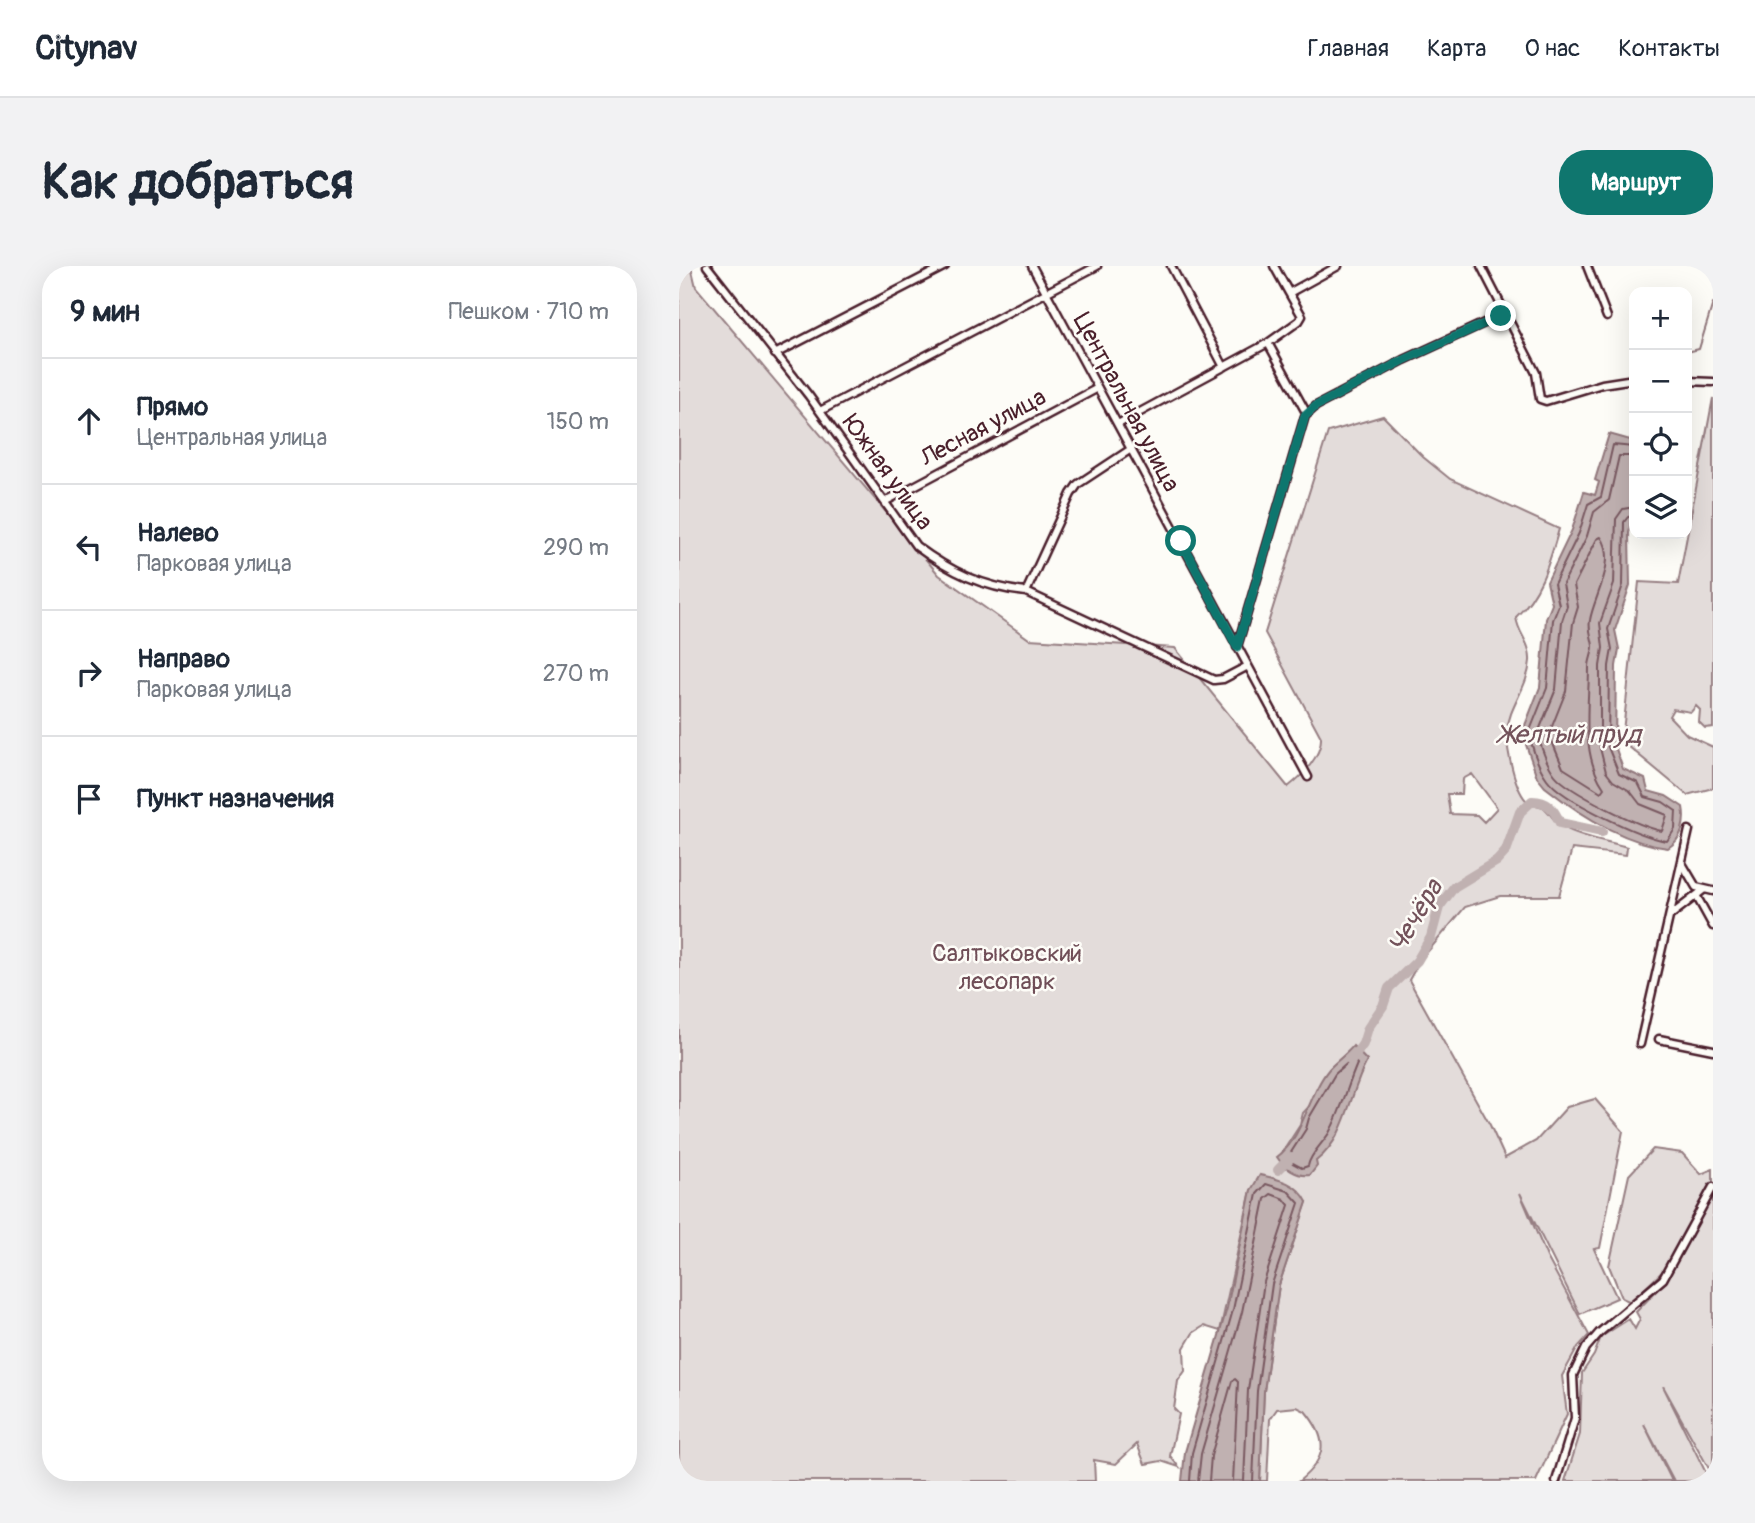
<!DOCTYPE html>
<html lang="ru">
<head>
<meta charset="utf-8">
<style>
  :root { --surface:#fff; --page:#f2f2f3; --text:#1f2937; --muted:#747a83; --line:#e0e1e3; --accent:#0f766e }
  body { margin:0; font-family:Pangolin,sans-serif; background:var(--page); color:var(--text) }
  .controls { position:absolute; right:21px; top:21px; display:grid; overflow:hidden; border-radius:14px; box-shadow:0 7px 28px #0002 }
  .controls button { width:63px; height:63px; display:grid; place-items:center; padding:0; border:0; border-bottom:2px solid var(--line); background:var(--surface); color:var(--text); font:35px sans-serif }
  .stop { position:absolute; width:21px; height:21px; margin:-16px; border:5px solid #0f766e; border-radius:50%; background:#fff }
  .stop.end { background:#0f766e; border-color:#fff; box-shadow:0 2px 7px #0008 }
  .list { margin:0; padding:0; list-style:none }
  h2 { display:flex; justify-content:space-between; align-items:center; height:91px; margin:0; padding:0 28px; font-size:30px }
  h2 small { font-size:23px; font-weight:400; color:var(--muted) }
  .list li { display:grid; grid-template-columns:46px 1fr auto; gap:21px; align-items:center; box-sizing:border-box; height:126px; padding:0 28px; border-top:2px solid var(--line) }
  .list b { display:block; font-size:26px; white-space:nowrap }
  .list p { margin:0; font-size:23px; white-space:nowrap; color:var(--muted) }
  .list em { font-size:23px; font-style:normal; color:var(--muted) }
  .icon { flex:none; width:38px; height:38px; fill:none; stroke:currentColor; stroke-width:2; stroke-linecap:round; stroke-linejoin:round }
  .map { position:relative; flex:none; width:1034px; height:1215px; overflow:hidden; border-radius:28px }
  header { display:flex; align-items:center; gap:42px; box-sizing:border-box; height:98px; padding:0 35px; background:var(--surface); border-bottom:2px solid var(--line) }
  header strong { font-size:33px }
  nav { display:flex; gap:38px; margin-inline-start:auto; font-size:24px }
  .intro { display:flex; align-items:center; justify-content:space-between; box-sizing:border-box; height:168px; padding:0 42px }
  h1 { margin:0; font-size:49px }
  .button { padding:18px 32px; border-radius:28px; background:var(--accent); color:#fff; font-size:24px; font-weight:700 }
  main { display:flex; gap:42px; padding:0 42px }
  aside { flex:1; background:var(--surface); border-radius:28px; box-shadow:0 7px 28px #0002 }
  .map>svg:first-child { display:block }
  .green { fill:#e3dcda; stroke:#967e82; stroke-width:2; fill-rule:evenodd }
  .water { fill:#c0b1b1; stroke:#91777b; stroke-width:2 }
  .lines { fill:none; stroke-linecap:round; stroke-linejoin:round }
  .shore { stroke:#795961; stroke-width:2 }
  .stream { stroke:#91777b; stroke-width:2 }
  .river { stroke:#c0b1b1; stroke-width:10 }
  .minor-casing { stroke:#4a1f2b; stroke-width:11 }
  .minor { stroke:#fdfcf7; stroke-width:6 }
  .route { stroke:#0f766e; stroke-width:9 }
  .labels { text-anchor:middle; stroke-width:5; stroke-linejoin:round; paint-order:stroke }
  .street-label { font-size:24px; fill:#4a1f2b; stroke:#fdfcf7 }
  .park-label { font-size:24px; fill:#704e57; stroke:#fdfcf7 }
  .water-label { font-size:26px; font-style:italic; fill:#73525a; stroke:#fdfcf7 }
</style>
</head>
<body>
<header>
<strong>Citynav</strong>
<nav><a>Главная</a><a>Карта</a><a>О нас</a><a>Контакты</a></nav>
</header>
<div class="intro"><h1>Как добраться</h1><a class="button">Маршрут</a></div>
<main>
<aside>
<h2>9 мин<small>Пешком · 710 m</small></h2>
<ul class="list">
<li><svg class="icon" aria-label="ahead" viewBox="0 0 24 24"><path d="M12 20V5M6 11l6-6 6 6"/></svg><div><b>Прямо</b><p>Центральная улица</p></div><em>150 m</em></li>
<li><svg class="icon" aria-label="left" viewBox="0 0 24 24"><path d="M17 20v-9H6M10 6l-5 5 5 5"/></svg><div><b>Налево</b><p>Парковая улица</p></div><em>290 m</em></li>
<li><svg class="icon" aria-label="right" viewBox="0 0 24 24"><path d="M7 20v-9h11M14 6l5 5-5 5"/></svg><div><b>Направо</b><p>Парковая улица</p></div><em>270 m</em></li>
<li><svg class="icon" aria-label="arrive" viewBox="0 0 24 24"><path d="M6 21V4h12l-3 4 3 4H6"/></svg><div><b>Пункт назначения</b></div></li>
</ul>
</aside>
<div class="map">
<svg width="1034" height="1215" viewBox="0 0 1034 1215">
  <rect width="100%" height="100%" fill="#fdfcf7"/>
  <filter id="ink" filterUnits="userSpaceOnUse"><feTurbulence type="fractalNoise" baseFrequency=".0143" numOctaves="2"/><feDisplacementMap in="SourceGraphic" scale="14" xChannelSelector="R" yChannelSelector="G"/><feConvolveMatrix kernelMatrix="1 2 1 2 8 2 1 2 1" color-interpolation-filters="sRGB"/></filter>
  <g filter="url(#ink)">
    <path class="green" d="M0,0H12L17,21L260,309L350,373L496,382L609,521C623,510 643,490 642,471L586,367L649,166L704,150L744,191L771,213L880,263C870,297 863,326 837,351C839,368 852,377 851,395C849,422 830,440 828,465C827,481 836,526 849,536C853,539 859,539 864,541C871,546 875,556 882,560C900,571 928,575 948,581L947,589L893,583L880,630H821L786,641L740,696L730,714L811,859L826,892L857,875L888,841L916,833L944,865L921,982L915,983L938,1032L901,1048L841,927L868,991L910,1069L899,1081L883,1110L888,1148L857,1215H620C648,1192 650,1174 626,1145L618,1141L598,1143L591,1153L588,1215H581L585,1125L600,1019L628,936L576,920L572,924L541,1065L525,1060L514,1067L505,1082L506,1105L499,1115L495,1143L500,1148L491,1190L500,1201L482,1195L466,1198L458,1178L437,1198L415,1194L416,1215H0ZM793,508L818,542L805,556L798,549L771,548L768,528H783L784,513ZM674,781L688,795L637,895L601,890L621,859L624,847L636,834L651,802Z
      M1034,132V461L1026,462L1020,456L1021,444L1017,440L1012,446L994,443L990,450L1008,469L1034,481V522L1008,529L943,475L960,316L999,318Z
      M974,883L1003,887L1022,908L1034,903V1210L984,1120L1031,1215H995L965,1158L993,1215H886L901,1168L903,1107L915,1089L922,1071L950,1053L956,1063L961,1053L957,1046L985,1017L992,1006L988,1001L952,1036L943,1032L930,1000L950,909Z"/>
    <path class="water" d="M930,168L955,175V237L950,267L951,319L936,364L940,383L937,400L936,480L944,503L966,513L969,525L987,530L1004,541C1007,557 1003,573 989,582C946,577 900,548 866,521L858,511L843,467L861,421L867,353L873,338L868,316L893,264L905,226L916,229L920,216L916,214Z
      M674,780L688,795C670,828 668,871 637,895L638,900L631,909C618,911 605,902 598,891C625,871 629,828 650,803C657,795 667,789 674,780Z
      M581,909C600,913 619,917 628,936L600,1019L585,1125L581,1215H503L506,1186L548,1042L572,924Z"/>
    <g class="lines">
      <path class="shore" d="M955,181L934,179L922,231L909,238L900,267L875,318L880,339L874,354L868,422L850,467C853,481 859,501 868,513C883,534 961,571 988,575L996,563L997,545L984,536L966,531L959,517L940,508L929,481L930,400L933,383L929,363L944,319L945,256L949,251L955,250
        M955,190H940L930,234L915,246L908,270L884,318L888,340L883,355L877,423L859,467C861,479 868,499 876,509C890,526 961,561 983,565L988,549L961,538L951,525L934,515L927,506L921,482V400L924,382L921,357L935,318L937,253L944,243L955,241
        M922,271C939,295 915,330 911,354C909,364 913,371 914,380C914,387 910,394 910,401C910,440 901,488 925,522L922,526L884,502L870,468L887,425L894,357L899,341L895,319L918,273Z
        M673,793L678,798C668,821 663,844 650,867C644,877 631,888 629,900L623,902L610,895L609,891L627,863L630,852L656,808Z
        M511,1215L513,1187L554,1044L578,928L587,918L609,925L620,937L593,1018L578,1125L574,1215
        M519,1215L522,1188L563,1046L586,933L592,928L605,933L610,939L585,1016L569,1124L565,1215
        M530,1215L532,1190L553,1115L556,1113L559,1116L554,1215"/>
      <path class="stream" d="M1008,86L1020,83L1034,37"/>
      <path class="river" d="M672,795L684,778L689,762L704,740L710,722L738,695L752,671L760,641L775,621L818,595L827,585L841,546L853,535C869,535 875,543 881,557L923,566
        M599,904L612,891"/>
      <defs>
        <path id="minor" d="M28,0L130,130L237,280C272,306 303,321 347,326L535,414L544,413L567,401
          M353,0L629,511
          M492,0L545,101
          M595,0L610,27
          M802,0L857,107L861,133L867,135L923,118L955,113
          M908,0L928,51
          M589,77L628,148
          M96,88L266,0
          M1008,115L1034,116
          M141,145L418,0
          M439,158L589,77L620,55L623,50L610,27L659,0
          M207,235L419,122
          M347,326L392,228L399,218L452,183
          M558,381L626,150L637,140L725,94L827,47
          M1004,599L1017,621L1034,625
          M1018,631L1034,660
          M992,649L1023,625
          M980,773L1034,784
          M961,778L1010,564
          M877,1215L896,1152L894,1109L907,1082L920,1067L984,1013L1034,921"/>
      </defs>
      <use href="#minor" class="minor-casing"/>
      <use href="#minor" class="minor"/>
    </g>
  </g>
  <g class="lines" filter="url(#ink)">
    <path class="route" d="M502,275L558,381L626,150L637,140L725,94L822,50"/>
  </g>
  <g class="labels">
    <g class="street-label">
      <text transform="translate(448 136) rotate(62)" y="8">Центральная улица</text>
      <text transform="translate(304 161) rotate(-28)" y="8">Лесная улица</text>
      <text transform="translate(209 206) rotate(54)" y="8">Южная улица</text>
    </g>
    <g class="park-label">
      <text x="328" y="695">Салтыковский<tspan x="328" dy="28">лесопарк</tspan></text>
    </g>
    <g class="water-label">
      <text x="891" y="477">Желтый пруд</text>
      <text transform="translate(736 650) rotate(-59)" y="9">Чечёра</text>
    </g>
  </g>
</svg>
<div class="controls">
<button>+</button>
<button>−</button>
<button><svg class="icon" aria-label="locate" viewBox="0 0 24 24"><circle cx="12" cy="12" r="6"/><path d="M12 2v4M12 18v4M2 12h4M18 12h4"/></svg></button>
<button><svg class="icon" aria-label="layers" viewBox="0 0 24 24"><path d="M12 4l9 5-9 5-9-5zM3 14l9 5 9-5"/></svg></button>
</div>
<div class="stop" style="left:502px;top:275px"></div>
<div class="stop end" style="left:822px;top:50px"></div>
</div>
</main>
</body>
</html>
